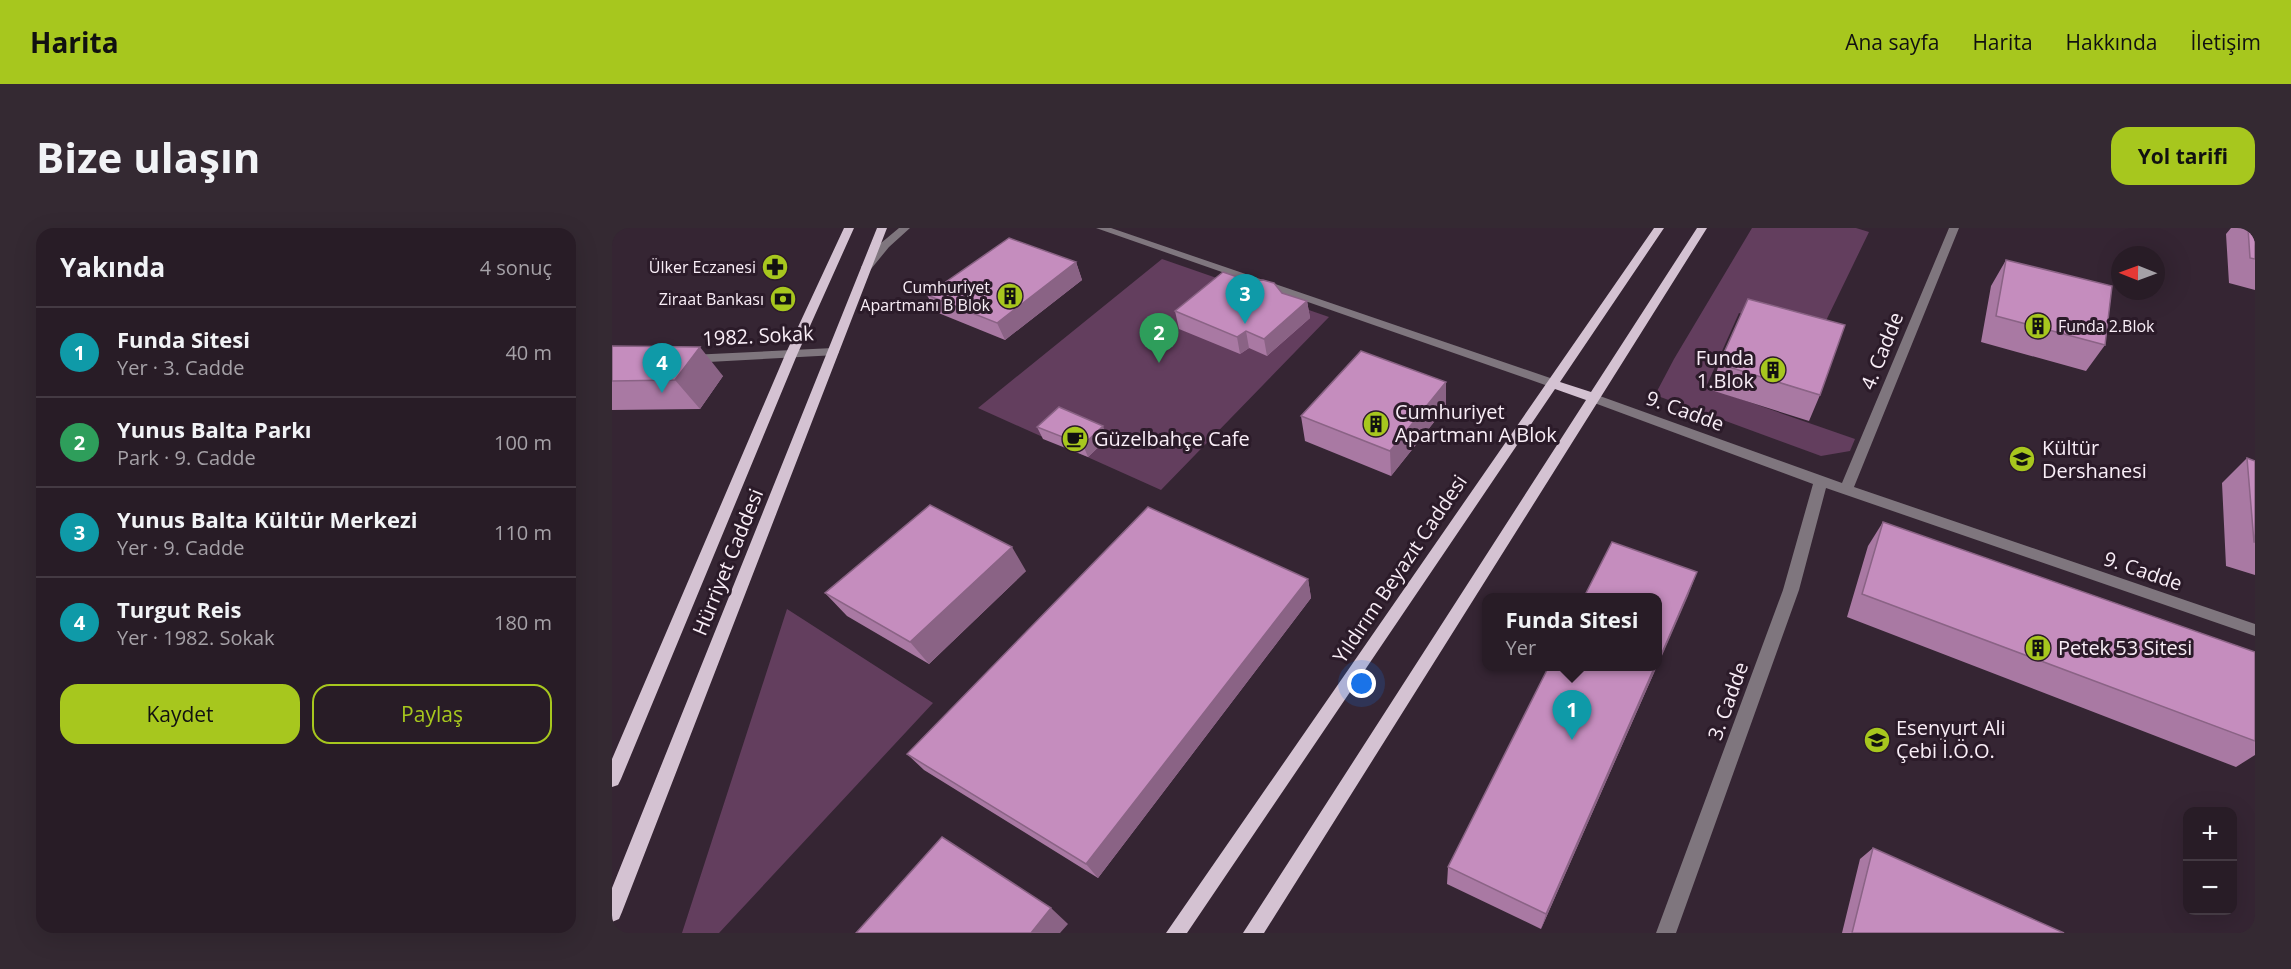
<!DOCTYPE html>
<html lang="tr">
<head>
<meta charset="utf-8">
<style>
  :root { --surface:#281c26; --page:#342932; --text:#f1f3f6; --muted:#a5a1a7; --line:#443a43; --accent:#a7c71e }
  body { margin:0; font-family:"Open Sans",sans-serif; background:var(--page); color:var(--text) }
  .controls { position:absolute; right:18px; bottom:18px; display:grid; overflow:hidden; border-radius:12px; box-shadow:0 6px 24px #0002 }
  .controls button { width:54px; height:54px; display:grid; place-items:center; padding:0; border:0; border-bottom:2px solid var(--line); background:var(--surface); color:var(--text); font:30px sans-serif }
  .compass { position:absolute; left:1499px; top:18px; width:54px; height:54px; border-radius:50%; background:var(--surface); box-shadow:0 6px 24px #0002; rotate:271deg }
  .you { position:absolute; left:750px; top:456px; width:21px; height:21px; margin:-15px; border:4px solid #fff; border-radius:50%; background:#1a73e8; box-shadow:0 0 0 9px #1a73e833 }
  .badge { display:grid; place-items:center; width:39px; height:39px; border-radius:50%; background:var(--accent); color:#fff; font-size:20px; font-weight:700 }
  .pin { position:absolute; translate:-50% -50px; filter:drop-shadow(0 2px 3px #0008) }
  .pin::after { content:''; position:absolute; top:32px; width:21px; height:18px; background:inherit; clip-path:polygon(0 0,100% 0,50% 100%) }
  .popup { position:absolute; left:870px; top:365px; width:180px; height:78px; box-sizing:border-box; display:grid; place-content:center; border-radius:12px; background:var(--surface); filter:drop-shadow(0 2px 4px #0005); font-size:20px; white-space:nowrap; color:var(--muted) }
  .popup b { font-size:22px; color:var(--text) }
  .popup::after { content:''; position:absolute; left:50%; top:100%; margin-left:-12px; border:12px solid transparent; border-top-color:var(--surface) }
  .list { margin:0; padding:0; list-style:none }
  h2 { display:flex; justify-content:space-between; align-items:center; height:78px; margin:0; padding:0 24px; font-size:26px }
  h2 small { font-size:20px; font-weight:400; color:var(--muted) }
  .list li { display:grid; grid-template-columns:39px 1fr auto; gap:18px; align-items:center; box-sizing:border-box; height:90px; padding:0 24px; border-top:2px solid var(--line) }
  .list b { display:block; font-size:22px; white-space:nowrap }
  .list p { margin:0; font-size:20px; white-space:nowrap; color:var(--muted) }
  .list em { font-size:20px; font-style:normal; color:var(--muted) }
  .actions { display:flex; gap:12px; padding:18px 24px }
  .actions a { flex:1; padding:14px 0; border:2px solid var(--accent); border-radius:18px; text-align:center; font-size:21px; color:var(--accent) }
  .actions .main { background:var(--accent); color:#111 }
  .map { position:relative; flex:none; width:1643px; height:705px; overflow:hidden; border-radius:18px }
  header { display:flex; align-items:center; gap:36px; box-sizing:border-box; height:84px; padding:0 30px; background:var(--accent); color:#111 }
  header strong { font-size:28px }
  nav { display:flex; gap:33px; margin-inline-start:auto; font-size:21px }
  .intro { display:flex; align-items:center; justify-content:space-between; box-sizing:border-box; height:144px; padding:0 36px }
  h1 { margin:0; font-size:42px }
  .button { padding:15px 27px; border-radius:18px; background:var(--accent); color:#111; font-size:21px; font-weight:700 }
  main { display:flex; gap:36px; padding:0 36px }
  aside { flex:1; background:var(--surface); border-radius:18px; box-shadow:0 6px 24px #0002 }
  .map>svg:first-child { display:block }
  .green { fill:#633e5e }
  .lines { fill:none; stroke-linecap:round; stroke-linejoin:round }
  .minor { fill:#7f767e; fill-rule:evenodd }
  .major { fill:#d4c2d2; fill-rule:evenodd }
  .wall { fill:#a979a3 }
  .shaded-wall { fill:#8a6385 }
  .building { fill:#c58dbe; stroke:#8a6385; stroke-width:1.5 }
  .labels { text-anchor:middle; stroke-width:6; stroke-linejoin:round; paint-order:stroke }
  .far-poi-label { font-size:16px; fill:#f9eef7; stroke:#2b1b29; text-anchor:end }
  .street-label { font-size:20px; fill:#f9eef7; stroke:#2b1b29 }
  .poi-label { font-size:20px; fill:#f9eef7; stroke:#2b1b29; text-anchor:start }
</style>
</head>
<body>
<header>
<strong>Harita</strong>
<nav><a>Ana sayfa</a><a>Harita</a><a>Hakkında</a><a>İletişim</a></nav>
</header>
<div class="intro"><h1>Bize ulaşın</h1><a class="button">Yol tarifi</a></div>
<main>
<aside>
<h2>Yakında<small>4 sonuç</small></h2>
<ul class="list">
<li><span class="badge" style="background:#0f9aa8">1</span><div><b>Funda Sitesi</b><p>Yer · 3. Cadde</p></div><em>40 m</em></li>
<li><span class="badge" style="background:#2e9e5b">2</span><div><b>Yunus Balta Parkı</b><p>Park · 9. Cadde</p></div><em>100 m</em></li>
<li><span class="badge" style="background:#0f9aa8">3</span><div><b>Yunus Balta Kültür Merkezi</b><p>Yer · 9. Cadde</p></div><em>110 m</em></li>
<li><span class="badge" style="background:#0f9aa8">4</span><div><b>Turgut Reis</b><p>Yer · 1982. Sokak</p></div><em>180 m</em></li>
</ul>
<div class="actions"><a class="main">Kaydet</a><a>Paylaş</a></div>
</aside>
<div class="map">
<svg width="1643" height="705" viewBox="0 0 1643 705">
  <rect width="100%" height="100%" fill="#352533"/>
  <path class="green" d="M1140,0H1244L1257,4L1210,101L1195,106L1127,85L1094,159L1243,211L1238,223L1209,228L1043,167L1062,131Z
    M550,31L717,89L549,262L366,180Z
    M175,381L321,475L107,705H70Z"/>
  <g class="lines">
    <path class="minor" d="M287,0H298L277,19L259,41H251L249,39L269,15Z
      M484,0H499L944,152L946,155L940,159L936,158Z
      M1337,0H1347L1242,259L1643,396V408L1214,260L1187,362L1064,705H1044L1171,362L1201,256L977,173L975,170L981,166L985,167L1230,255Z
      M221,120L227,124L225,127L78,135L72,131L78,127Z"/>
    <path class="major" d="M232,0H242L185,127L9,551L6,557L0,559V531L173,127Z
      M265,0H275L10,684L7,691L0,694V660Z
      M1042,0H1052L948,154L979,164L1085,0H1095L652,705H631L974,172L943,161L575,705H554Z"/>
  </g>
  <path class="wall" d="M1619,0H1643V62L1617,55L1614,6Z
    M1394,32L1493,117L1474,143L1369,114L1379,58Z
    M464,34L470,52L393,112L324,84L315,67Z
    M670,65L695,73L698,90L655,128L637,120L628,126L567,101L563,83Z
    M0,118L111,148L88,181L0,182Z
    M1107,136L1208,167L1197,193L1099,162Z
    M834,154V179L779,248L693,213L689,188Z
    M425,199L496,210L476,229L431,211Z
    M1635,230L1643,233V347L1614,338L1610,255Z
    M1271,294L1643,424V527L1624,539L1235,389L1256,318Z
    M414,343L317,436L235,388L213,365Z
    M696,351L699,370L486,650L312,542L295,526Z
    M1045,438L929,701L835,656L836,639Z
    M1261,620L1452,705H1230L1248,631Z"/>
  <path class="shaded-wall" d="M464,34L470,52L393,112L385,95Z
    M695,73L698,90L655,128L652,111Z
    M634,103L637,120L628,126L625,109Z
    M88,119L111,148L88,181L63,152Z
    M834,154V179L779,248L778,223Z
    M491,198L496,210L476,229L471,217Z
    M400,319L414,343L317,436L298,414Z
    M1085,344L1076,368L1046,437V434Z
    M696,351L699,370L486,650L474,636Z
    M1043,438H1045L929,701L934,686Z
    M439,680L456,696L448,705H419Z"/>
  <path class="building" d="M1636,0H1643V31L1638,30Z
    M397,10L464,34L385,95L315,67Z
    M1394,32L1500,58L1493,117L1384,88Z
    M611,44L637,53L651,52L662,55L670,65L695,73L652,111L634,103L625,109L563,83Z
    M1136,71L1233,97L1208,167L1107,136Z
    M0,118L88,119L63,152L0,153Z
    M749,123L834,154L778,223L689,188Z
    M447,179L491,198L471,217L425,199Z
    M1635,230L1643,233V314H1642Z
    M318,277L400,319L298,414L213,365Z
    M536,279L696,351L474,636L295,526Z
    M1271,294L1643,424V513L1250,366Z
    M1000,314L1085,344L1046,434V369H972Z
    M937,438H1043L934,686L836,639Z
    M330,609L439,680L419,705H244Z
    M1261,620L1452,705H1240Z"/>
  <defs>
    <symbol id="pharmacy-disc" viewBox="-11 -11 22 22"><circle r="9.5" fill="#a7c71e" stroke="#2b1b29"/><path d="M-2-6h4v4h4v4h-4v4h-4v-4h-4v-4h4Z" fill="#111"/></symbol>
    <symbol id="building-disc" viewBox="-11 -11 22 22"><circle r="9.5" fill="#a7c71e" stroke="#2b1b29"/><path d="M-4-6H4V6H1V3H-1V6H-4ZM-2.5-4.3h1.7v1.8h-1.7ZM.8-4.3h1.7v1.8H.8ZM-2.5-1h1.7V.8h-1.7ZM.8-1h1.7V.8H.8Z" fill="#111"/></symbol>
    <symbol id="bank-disc" viewBox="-11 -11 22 22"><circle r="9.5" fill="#a7c71e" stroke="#2b1b29"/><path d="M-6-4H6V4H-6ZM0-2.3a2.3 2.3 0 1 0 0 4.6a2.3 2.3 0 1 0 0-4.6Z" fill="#111"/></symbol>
    <symbol id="cafe-disc" viewBox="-11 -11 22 22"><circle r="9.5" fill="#a7c71e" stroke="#2b1b29"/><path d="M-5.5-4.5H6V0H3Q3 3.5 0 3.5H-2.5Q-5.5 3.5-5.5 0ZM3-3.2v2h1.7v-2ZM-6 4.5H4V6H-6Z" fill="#111"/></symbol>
    <symbol id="school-disc" viewBox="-11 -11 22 22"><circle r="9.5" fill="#a7c71e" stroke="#2b1b29"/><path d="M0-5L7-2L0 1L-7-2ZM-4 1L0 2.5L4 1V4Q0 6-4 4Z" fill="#111"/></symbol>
  </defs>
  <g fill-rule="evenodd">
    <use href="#pharmacy-disc" x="148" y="24" width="30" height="30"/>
    <use href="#building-disc" x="383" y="53" width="30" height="30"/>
    <use href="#bank-disc" x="156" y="56" width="30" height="30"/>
    <use href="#building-disc" x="1411" y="83" width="30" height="30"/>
    <use href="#building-disc" x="1146" y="127" width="30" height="30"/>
    <use href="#building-disc" x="749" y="181" width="30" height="30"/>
    <use href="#cafe-disc" x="448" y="196" width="30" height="30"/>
    <use href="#school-disc" x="1395" y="216" width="30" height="30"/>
    <use href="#building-disc" x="1411" y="405" width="30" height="30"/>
    <use href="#school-disc" x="1250" y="497" width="30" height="30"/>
  </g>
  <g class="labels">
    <g class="far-poi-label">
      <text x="144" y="45">Ülker Eczanesi</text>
      <text x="378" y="65">Cumhuriyet<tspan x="378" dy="18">Apartmanı B Blok</tspan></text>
      <text x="152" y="77">Ziraat Bankası</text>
      <text x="1446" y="104" text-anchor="start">Funda 2.Blok</text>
    </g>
    <g class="street-label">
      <text transform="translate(146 108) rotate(-3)" y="7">1982. Sokak</text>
      <text transform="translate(1270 123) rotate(-68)" y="7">4. Cadde</text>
      <text transform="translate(1073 183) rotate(20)" y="7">9. Cadde</text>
      <text transform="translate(116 334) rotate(-68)" y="7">Hürriyet Caddesi</text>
      <text transform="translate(788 341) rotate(-56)" y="7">Yıldırım Beyazıt Caddesi</text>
      <text transform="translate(1531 343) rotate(19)" y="7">9. Cadde</text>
      <text transform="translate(1116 473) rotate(-70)" y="7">3. Cadde</text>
    </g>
    <g class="poi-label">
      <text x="1142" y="137" text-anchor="end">Funda<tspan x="1142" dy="23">1.Blok</tspan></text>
      <text x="783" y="191">Cumhuriyet<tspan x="783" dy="23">Apartmanı A Blok</tspan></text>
      <text x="482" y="218">Güzelbahçe Cafe</text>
      <text x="1430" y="227">Kültür<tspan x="1430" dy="23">Dershanesi</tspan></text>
      <text x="1446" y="427">Petek 53 Sitesi</text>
      <text x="1284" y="507">Esenyurt Ali<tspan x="1284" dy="23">Çebi İ.Ö.O.</tspan></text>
    </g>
  </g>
</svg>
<div class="controls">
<button>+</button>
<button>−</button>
</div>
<svg class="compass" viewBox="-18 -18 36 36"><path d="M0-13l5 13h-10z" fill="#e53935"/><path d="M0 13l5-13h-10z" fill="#a5a1a7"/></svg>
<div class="you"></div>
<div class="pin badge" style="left:960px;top:512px;background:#0f9aa8">1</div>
<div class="popup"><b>Funda Sitesi</b>Yer</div>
<div class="pin badge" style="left:547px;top:135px;background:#2e9e5b">2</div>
<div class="pin badge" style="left:633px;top:96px;background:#0f9aa8">3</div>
<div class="pin badge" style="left:50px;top:165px;background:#0f9aa8">4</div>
</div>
</main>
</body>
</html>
